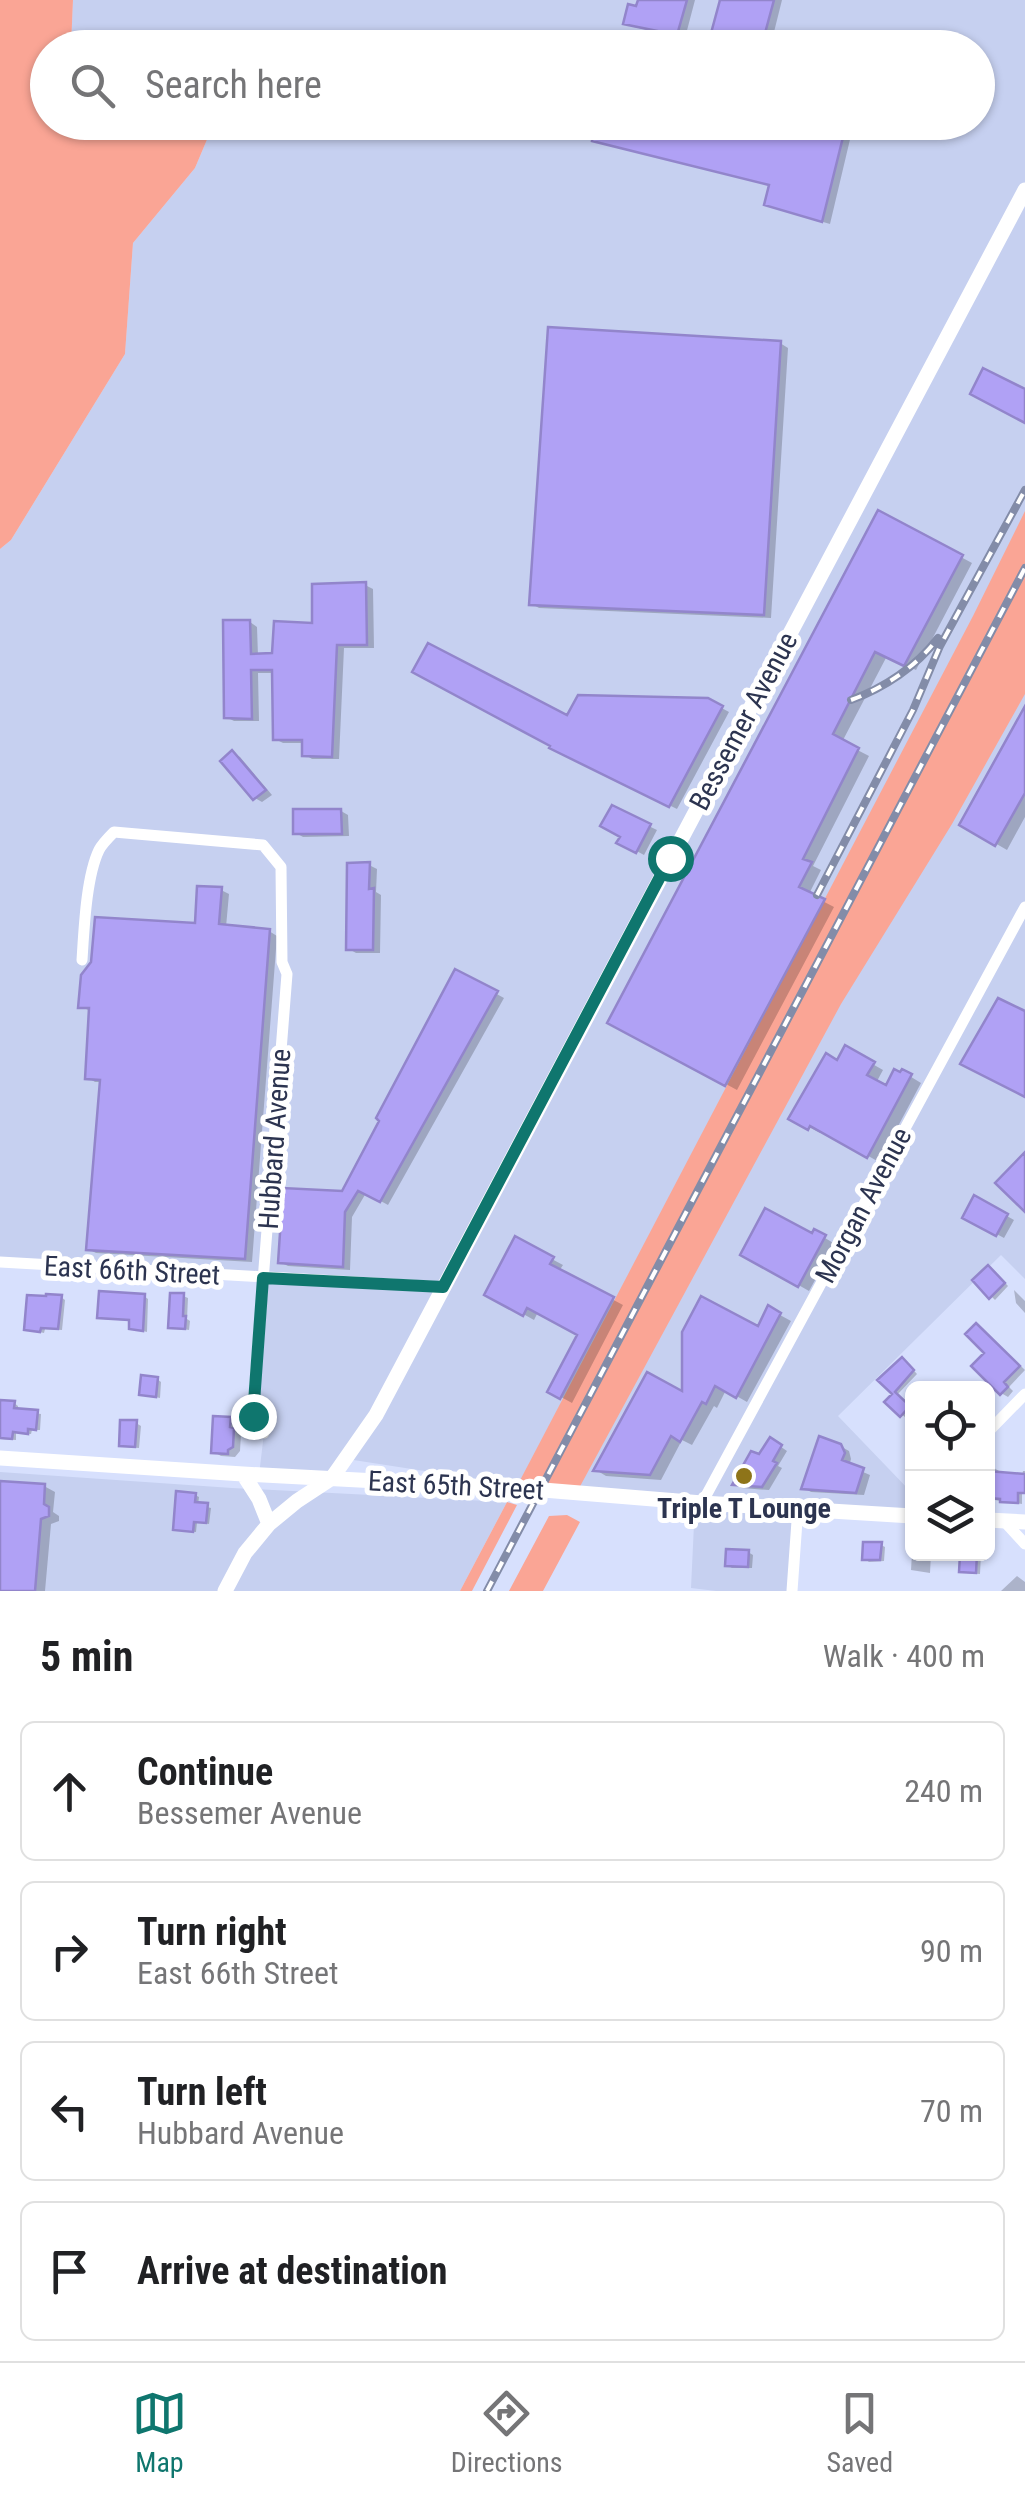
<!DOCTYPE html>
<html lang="en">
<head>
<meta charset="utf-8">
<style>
  :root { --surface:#fff; --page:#f6f6f6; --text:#202124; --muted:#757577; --line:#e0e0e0; --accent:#0f766e }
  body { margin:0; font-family:"Roboto Condensed",sans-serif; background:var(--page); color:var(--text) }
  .controls { position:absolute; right:30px; bottom:30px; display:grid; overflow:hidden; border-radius:15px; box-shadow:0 2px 8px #0004 }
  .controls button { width:90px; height:90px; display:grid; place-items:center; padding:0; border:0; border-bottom:2px solid var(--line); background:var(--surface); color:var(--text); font:50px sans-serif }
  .stop { position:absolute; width:30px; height:30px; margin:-22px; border:8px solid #0f766e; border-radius:50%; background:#fff }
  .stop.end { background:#0f766e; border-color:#fff; box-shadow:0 2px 10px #0008 }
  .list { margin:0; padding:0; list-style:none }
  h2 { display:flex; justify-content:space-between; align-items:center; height:130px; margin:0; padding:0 40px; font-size:42px }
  h2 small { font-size:32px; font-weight:400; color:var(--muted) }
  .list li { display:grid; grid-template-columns:65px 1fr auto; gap:30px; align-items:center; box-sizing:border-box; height:140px; margin:0 20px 20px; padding:0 20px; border:2px solid var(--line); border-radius:15px }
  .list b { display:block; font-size:38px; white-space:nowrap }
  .list p { margin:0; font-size:32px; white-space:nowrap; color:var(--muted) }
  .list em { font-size:32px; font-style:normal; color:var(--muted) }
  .icon { flex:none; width:55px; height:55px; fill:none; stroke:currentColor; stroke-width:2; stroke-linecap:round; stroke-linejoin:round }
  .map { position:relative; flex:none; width:1025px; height:1591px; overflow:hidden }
  .search { position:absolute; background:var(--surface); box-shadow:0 2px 8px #0004; left:30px; right:30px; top:30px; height:110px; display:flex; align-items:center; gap:25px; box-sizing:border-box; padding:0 35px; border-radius:55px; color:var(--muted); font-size:38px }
  .sheet { height:770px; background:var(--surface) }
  nav { display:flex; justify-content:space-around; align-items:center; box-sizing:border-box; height:140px; border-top:2px solid var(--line); background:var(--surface); font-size:28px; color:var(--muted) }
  nav a { display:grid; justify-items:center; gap:5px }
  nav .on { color:var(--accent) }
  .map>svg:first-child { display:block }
  .built { fill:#c6d0f0 }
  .green { fill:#faa595 }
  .shadow { fill:#0003 }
  .building { fill:#b0a1f5; stroke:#9285cb; stroke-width:2.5 }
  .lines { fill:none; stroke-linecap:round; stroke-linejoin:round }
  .street { stroke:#fff; stroke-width:11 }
  .secondary { stroke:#fff; stroke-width:15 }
  .rail-casing { stroke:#838ca8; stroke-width:8 }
  .rail { stroke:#fff; stroke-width:4; stroke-dasharray:11; stroke-linecap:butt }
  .route { stroke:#0f766e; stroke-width:12 }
  .poi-dot { fill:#8e7419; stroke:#fff; stroke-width:4 }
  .labels { text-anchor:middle; stroke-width:10; stroke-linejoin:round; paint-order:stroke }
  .street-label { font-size:28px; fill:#2c3450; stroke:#fff }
  .poi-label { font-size:28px; font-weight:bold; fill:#2c3450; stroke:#fff }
</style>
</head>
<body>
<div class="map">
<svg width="1025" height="1591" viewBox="0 0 1025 1591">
  <rect width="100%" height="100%" fill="#d7e0fd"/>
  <path class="built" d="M73,0H1025V1279L1001,1255L838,1416L912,1493V1509L798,1507L792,1591H716L691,1588L695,1503L540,1489L347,1459L332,1478L259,1475L264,1433L257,1425L263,1278L0,1262V549L11,540L125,354L133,243L195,168L214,123L978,122V48L71,47Z
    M0,1472L232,1488L507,1502L460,1591H0Z"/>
  <path class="green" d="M0,0H73L71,47L48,48V122L214,123L195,168L133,243L125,354L11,540L0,549Z
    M1025,511V694L952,824L841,1004L577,1492L516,1488L973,616Z
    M507,1502L517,1505L472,1591H460Z
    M567,1515L580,1522L543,1591H509L549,1516Z"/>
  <path class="shadow" d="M640,0H695L685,38L634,27L626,23L638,9Z
    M718,0H782L770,48H710L722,2Z
    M845,127L852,131L830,224L775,208L767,204L772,186L602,144L595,139Z
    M780,343L788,348L771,618L539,608L532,604Z
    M879,513L972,563L916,670L887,656L842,742L869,756L813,866L821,870L809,894L834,907L737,1090L611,1022Z
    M365,585L373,589L374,648H344L339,759H312L304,754L305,743H283L275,739V673H258L259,721H234L226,717L250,622L257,627L258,656L274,655Z
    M707,700L729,712L677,809L559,751L568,719Z
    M1025,711V817L1007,850L962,824Z
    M232,753L240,757L272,795L262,802L255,798Z
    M613,809L657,830L644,855L620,842L623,836Z
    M341,811L348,815L349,836L303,837L296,833Z
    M369,865L377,869L376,892L381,895L380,953H356L349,949Z
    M221,890L229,894L226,927L269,931L277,936L252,1262L96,1253L88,1249L102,1082H95L87,1077L91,1011L81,1007L198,926Z
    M456,972L504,998L388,1205L366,1193L352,1217L350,1270L288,1266L280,1262L343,1194Z
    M846,1049L883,1070L876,1083L887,1089L903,1072L921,1083L879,1162L822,1130L820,1133L792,1118L838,1063Z
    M975,1198L1014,1220L1004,1238L965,1217Z
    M815,1232L835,1244L809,1291L744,1254L813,1236Z
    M516,1240L563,1265L559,1271L623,1305L572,1403L550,1391L580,1334L538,1312L534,1320L487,1294Z
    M993,1270L1008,1286L995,1300L975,1280Z
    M1014,1290L1025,1301V1313L1016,1303Z
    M144,1296L148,1299L147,1332L131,1328L132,1321L104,1319L100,1316Z
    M183,1296L188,1298L187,1319L190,1321L189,1330L171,1327Z
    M61,1297L65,1300L62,1330L45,1329L44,1333L27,1329Z
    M769,1309L791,1321L747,1402L726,1390L717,1408L714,1406L692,1445L682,1440L661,1480L606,1476L596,1470L759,1330Z
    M983,1330L1025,1370L1009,1387L1013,1391L1008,1397L1001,1393L987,1353Z
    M906,1362L917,1374L897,1395L912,1409L905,1417L887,1402L895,1393L881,1380Z
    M157,1379L161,1382L160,1398L142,1394Z
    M0,1403H14L18,1406V1411L41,1414L40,1430H32L31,1434L16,1433V1440L0,1439Z
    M230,1419L238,1424L237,1432L241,1434L240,1451L235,1457L221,1456L214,1452Z
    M136,1423L141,1426L139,1448L126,1447L121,1445Z
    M771,1440L787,1451L778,1466L782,1468L769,1490L741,1488L735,1484L760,1458Z
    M840,1446L849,1451L851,1459L849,1466L870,1475L864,1495L811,1492L804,1488Z
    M988,1468H994L999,1471V1474L1022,1476L1023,1471H1025V1494H1022V1504L988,1499Z
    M0,1484L44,1486L55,1492L53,1512L59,1516V1521L51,1524L45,1591H0Z
    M195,1495L199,1497L198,1505L211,1508L209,1524L197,1522L196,1532L180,1531L176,1529Z
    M881,1545L885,1547L884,1561L869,1562L865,1559Z
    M748,1552L753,1555L752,1568H732L727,1565Z
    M912,1553L931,1554L930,1573L911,1570Z
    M962,1554H981L980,1574L966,1573L961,1570Z
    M1017,1576L1025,1582V1591H1001Z"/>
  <path class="building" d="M638,0H687L677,35L623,24L628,4L636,6Z
    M720,0H774L761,48H707Z
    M596,122H837L846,125L822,222L764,205L769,185L592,141Z
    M548,327L781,341L764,615L529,605Z
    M983,368L1025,389V423L970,394Z
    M878,510L963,555L904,666L875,652L833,734L859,748L803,859L812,862L799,887L825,899L725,1086L607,1023Z
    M366,582L367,645H337L332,757L302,756V740H273L272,670H251L252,719L224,718L223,620H250L251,654L272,653L274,621L312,623V584Z
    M428,643L567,715L578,695L708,698L723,706L669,807L549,748L550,746L412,672Z
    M1025,706V793L995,846L959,825Z
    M232,750L266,790L253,800L220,761Z
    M612,805L651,824L636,853L616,843L620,837L600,826Z
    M293,809H341L342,834H293Z
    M370,862L369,889L374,888L373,950H346L347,863Z
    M197,886L222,887L219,924L270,929L245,1259L86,1250L100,1080L85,1079L89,1008H78L81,975L91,962L95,917L195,923Z
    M455,969L498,991L380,1202L358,1191L345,1212L343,1267L278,1263L283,1188L342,1191L379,1121L376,1118Z
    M998,998L1025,1011V1097L960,1064Z
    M845,1045L875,1062L867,1075L886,1085L894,1069L900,1072L902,1069L912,1074L867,1158L810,1126L808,1130L788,1119L826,1053L837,1060Z
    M1025,1152V1212L995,1183Z
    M974,1195L1008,1214L996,1236L962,1218Z
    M765,1208L812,1233L814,1229L826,1235L798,1287L740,1255Z
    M515,1236L554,1257L550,1264L614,1297L560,1399L547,1392L577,1335L527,1308L523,1316L484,1295Z
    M988,1265L1005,1283L989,1299L972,1280Z
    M99,1291L145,1294L143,1331L129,1329V1320L97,1318Z
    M170,1293H184L183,1316H186L185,1329L168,1328Z
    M46,1294L62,1295L58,1329L41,1328L40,1332L24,1330L27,1295L46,1296Z
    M701,1296L758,1326L768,1305L781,1313L736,1398L715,1386L706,1404L702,1402L680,1442L671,1436L650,1475L593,1471L647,1372L682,1391V1332Z
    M976,1323L1020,1366L1004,1382L1008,1387L1000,1395L971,1366L984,1353L965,1334Z
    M902,1357L914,1370L895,1392L910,1406L900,1417L884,1402L892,1394L877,1380Z
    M141,1375L158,1377L156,1397L139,1395Z
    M0,1400L15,1401L14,1408L38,1410L36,1430L28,1429V1434L13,1432L12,1439L0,1438Z
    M213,1416L231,1417L230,1427L234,1428L233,1447L228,1450V1454L211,1453Z
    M120,1420H137L135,1447L119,1446Z
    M819,1436L841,1444L845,1453L842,1460L864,1468L856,1493L801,1489Z
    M770,1437L782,1445L773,1461L777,1463L762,1487L732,1485L751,1451L759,1454Z
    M988,1471L1025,1474V1493H1018V1503L1000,1502V1499L988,1498Z
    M0,1481L45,1484L44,1504L49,1507V1516L41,1519L35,1591H0Z
    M176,1491L196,1493L195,1502L208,1503L206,1523L194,1522L193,1532L173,1530Z
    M863,1542H882L880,1560H862Z
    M726,1549L749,1550L748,1567L725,1566Z
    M960,1554H977L976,1573L959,1572Z"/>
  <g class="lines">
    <path class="street" d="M82,960C84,930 86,877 99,850C102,844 109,837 114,832L263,845L281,867L282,962L287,974L253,1409L257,1425L264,1433
      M0,1262L443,1287
      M988,1432L1025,1394
      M702,1503L1025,907
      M1004,1521L1025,1544
      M792,1591L798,1507"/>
    <path class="secondary" d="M0,1458L243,1474L531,1489L702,1503L912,1516
      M243,1474L259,1499L269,1524
      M988,1520L1025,1522
      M225,1591L245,1553L269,1524L297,1501L332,1478L376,1415L1025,190"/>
    <defs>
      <path id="rail" d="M851,700C884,688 916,667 938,638
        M817,895L913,710L940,646L1025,490
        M487,1591L1025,568"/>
    </defs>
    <use href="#rail" class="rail-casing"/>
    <use href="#rail" class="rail"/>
  </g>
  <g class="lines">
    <path class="route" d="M253,1416L263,1278L443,1287L670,858"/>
  </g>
  <circle class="poi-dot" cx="744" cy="1476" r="10"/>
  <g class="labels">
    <g class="street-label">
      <text transform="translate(743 721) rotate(-62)" y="10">Bessemer Avenue</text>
      <text transform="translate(274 1139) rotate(-86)" y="10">Hubbard Avenue</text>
      <text transform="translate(863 1205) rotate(-62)" y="10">Morgan Avenue</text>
      <text transform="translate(132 1270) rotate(3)" y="10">East 66th Street</text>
      <text transform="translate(456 1485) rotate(3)" y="10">East 65th Street</text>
    </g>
    <g class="poi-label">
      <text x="744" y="1518">Triple T Lounge</text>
    </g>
  </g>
</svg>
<div class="controls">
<button><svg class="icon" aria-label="locate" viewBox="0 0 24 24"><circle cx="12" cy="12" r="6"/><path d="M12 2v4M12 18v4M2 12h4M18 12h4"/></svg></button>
<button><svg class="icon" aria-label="layers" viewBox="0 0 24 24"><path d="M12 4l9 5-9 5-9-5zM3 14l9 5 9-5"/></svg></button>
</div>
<div class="stop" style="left:670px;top:858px"></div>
<div class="stop end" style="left:253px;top:1416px"></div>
<div class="search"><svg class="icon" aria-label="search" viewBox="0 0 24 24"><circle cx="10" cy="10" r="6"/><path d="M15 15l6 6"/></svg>Search here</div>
</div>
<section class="sheet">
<h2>5 min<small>Walk · 400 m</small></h2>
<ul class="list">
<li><svg class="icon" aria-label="ahead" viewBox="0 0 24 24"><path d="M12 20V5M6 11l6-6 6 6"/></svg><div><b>Continue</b><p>Bessemer Avenue</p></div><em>240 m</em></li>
<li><svg class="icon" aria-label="right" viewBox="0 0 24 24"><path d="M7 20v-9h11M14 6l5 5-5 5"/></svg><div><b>Turn right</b><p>East 66th Street</p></div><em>90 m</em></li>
<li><svg class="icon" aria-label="left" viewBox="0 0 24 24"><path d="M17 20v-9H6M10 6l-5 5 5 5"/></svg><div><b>Turn left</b><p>Hubbard Avenue</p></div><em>70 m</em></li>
<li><svg class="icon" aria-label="arrive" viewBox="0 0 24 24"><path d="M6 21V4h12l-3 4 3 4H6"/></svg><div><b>Arrive at destination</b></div></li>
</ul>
</section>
<nav>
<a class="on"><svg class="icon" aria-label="map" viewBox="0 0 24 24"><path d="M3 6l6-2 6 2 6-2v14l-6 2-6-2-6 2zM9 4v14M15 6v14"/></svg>Map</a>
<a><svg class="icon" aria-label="directions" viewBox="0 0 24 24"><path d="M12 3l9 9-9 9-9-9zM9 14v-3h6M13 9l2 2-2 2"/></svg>Directions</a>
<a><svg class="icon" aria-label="saved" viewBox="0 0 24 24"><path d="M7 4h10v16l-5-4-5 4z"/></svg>Saved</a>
</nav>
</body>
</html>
